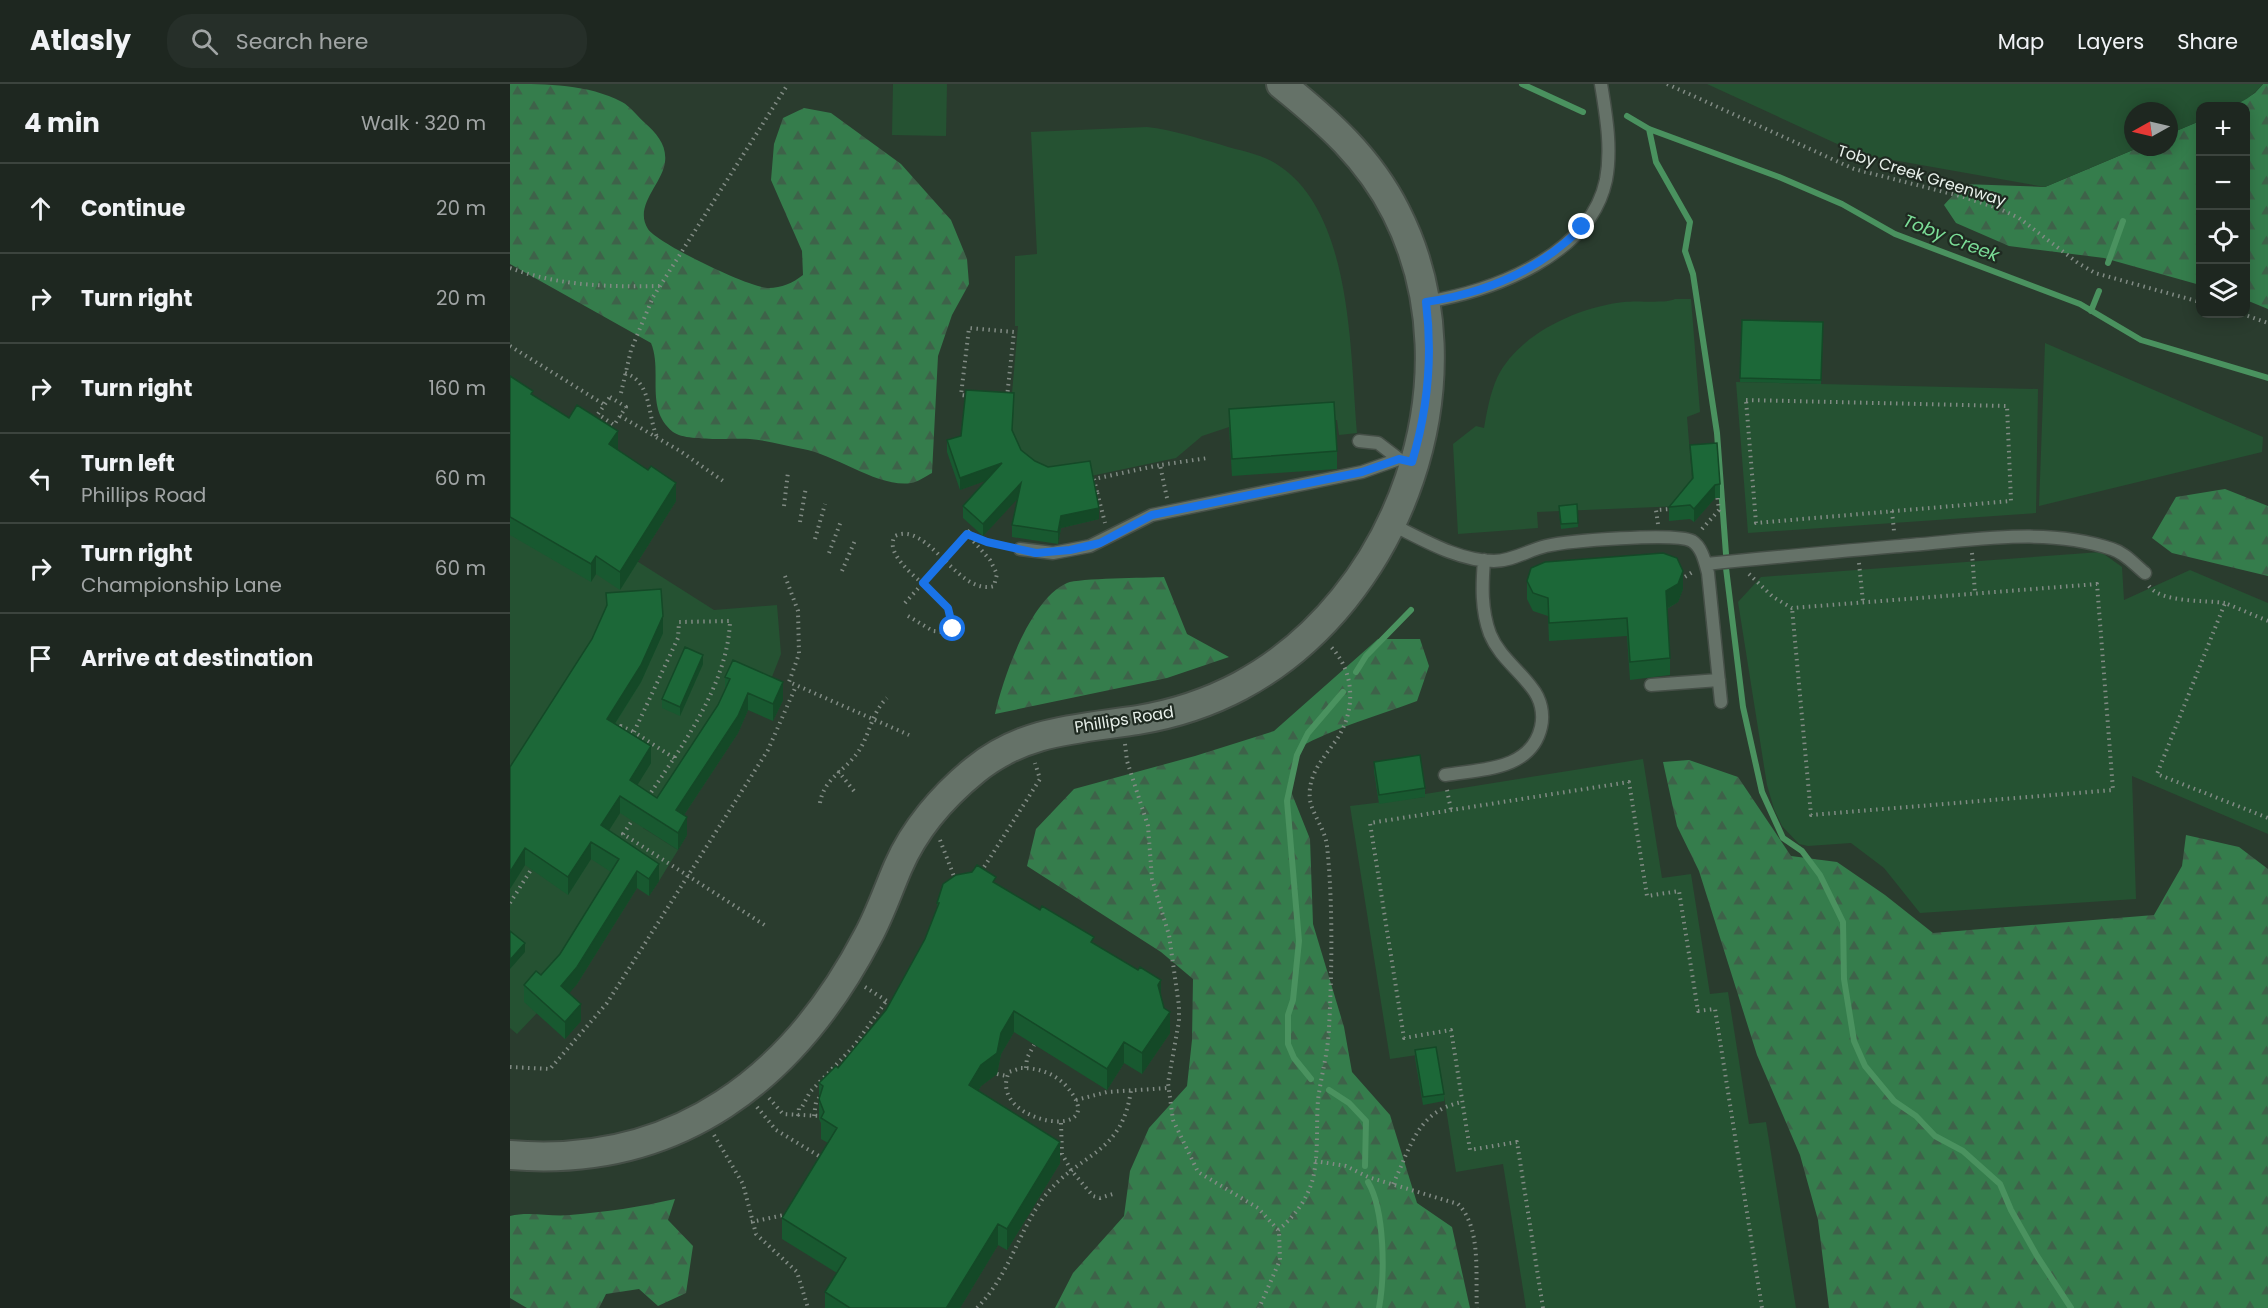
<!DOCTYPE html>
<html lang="en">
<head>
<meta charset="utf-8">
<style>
  :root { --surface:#1e2720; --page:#262f29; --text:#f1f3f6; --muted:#a1a5a5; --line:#3c443e }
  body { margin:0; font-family:Poppins,sans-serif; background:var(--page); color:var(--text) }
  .controls { position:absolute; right:18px; top:18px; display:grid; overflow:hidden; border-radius:12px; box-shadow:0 3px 15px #0003 }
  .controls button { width:54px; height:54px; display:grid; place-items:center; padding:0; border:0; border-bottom:2px solid var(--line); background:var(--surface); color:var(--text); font:30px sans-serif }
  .compass { position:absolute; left:1614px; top:18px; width:54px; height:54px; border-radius:50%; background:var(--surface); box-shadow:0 3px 15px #0003; rotate:262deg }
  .stop { position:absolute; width:18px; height:18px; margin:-14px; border:4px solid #1a73e8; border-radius:50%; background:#fff }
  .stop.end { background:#1a73e8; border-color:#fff; box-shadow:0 2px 6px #0008 }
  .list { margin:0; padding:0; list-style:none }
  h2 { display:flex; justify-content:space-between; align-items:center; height:78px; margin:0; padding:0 24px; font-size:26px }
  h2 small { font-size:20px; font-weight:400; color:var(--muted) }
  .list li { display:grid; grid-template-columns:39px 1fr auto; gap:18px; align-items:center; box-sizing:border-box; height:90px; padding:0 24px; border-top:2px solid var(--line) }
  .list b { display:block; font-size:22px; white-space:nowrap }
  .list p { margin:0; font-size:20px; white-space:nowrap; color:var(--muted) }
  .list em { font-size:20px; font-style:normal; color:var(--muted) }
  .icon { flex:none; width:33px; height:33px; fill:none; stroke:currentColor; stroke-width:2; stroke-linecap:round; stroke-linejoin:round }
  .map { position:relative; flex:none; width:1758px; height:1224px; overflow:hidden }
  header { display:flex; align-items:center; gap:36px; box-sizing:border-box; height:84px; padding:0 30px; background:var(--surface); border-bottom:2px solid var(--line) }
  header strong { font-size:28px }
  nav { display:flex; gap:33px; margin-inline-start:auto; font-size:21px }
  .search { width:420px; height:54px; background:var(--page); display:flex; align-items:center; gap:15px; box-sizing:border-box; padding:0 21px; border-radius:24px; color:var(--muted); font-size:22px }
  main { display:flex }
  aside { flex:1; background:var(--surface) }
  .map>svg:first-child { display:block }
  .built { fill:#2a3c2e; fill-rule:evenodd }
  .forest { fill:url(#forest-firs) }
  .pitch { fill:#255232 }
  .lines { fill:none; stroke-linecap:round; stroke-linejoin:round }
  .stream { stroke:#4a925f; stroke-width:6 }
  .service-casing { stroke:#454f47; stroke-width:15 }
  .tertiary-casing { stroke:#454f47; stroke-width:32 }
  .path { stroke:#818b84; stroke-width:4; stroke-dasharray:1.5 4.5; stroke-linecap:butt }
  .service { stroke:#657268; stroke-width:12 }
  .tertiary { stroke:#657268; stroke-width:28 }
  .wall { fill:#185930 }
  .shaded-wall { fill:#144927 }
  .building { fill:#1c6838; stroke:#144927; stroke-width:1.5 }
  .route { stroke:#1a73e8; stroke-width:8 }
  .labels { text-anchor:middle; stroke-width:4.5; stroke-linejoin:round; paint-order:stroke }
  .street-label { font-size:16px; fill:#e8f0ea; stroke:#1f2a21 }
  .water-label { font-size:18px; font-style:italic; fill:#7bdd97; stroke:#1f2a21 }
</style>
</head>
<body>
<header>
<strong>Atlasly</strong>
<div class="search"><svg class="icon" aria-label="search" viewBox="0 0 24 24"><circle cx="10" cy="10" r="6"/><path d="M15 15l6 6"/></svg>Search here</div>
<nav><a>Map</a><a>Layers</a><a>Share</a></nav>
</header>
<main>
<aside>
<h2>4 min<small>Walk · 320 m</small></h2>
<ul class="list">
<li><svg class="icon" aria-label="ahead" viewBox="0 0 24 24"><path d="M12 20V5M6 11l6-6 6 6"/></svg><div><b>Continue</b></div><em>20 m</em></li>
<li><svg class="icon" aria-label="right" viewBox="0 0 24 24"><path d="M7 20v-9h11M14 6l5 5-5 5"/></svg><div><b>Turn right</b></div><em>20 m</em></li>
<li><svg class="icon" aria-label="right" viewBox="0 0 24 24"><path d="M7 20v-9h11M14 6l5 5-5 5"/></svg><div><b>Turn right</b></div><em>160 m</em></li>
<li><svg class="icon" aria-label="left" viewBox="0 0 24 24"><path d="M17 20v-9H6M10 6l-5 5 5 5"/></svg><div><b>Turn left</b><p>Phillips Road</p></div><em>60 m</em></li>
<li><svg class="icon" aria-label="right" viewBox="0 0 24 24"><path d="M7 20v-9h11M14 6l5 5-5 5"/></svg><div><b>Turn right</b><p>Championship Lane</p></div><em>60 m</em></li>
<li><svg class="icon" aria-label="arrive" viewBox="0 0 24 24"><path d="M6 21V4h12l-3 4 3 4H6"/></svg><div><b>Arrive at destination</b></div></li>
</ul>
</aside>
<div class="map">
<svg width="1758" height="1224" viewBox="0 0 1758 1224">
  <defs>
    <pattern id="forest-firs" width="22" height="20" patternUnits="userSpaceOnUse" patternTransform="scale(1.5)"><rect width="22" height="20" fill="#357d4c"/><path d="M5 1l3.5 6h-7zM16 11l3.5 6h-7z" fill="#3e6249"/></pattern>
  </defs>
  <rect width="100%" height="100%" fill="#28342b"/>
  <path class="built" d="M0,0H1758V1224H0ZM1690,22H1736V230H1690ZM1623,27H1659V63H1623Z"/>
  <path class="forest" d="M0,0C36,0 78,0 112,18C120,22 128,33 135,39C147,50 157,61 155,78C153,99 123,122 138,145C148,160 242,205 259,204C271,204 283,199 293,191L292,167L261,96L264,60L273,34L294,24L321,29L391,80L441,136L457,175L459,200L442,231L428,272L422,389C416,392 408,398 401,399C369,404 326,371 293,365C276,362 257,356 240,355C221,354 177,358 163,348C134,325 153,288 141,259L0,180Z
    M1753,0H1758V225L1736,216V22H1724L1745,9Z
    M1690,37V201L1594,174L1499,162L1446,139L1434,121L1453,100L1535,103L1630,63H1659V50Z
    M1715,405L1758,422V492L1662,469L1642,454L1666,413Z
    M654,493L677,550L719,573L657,594L485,630C493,594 520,515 557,499C569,494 637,494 654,493Z
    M868,555H910L919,582L907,617C867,632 826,643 788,664L778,700L800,755L803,840L834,943L842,988L880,1031L907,1119L942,1143L960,1224H545L563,1189L614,1132L620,1087L639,1044L677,1002L682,956L683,895L651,868L517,782L526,745L564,705L685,672L764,647Z
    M1179,676L1228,693L1281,772L1327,778L1375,811L1423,849L1644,831L1672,782L1676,751L1729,763L1758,785V1224H1319L1308,1136L1290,1071L1247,971L1189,787L1167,742L1153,678Z
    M165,1115L158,1136L183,1162L176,1209L148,1222L129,1205L96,1210L89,1224H17L0,1214V1132C20,1127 39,1133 60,1131C96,1128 130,1123 165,1115Z"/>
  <path class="pitch" d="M383,0H437L436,52L382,51Z
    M1197,0H1753C1732,24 1720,22 1690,22V37L1659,50V27H1623V63H1630L1535,103L1349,70Z
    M637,43C663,46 687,54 712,61C730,67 752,70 768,81C843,129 840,270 847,349L829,351L827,336L719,343L692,352L666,374L581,392L543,395L502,358L501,320L508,242H505V172L527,170L521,48Z
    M1165,215H1181L1190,328L1177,333L1183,408L1171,422L1027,428L1028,444L948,450L943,360L966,342L974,344C977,327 980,310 987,294C1008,250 1068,223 1114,218C1128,216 1155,220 1165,215Z
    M1535,259L1753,353L1752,368L1529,422Z
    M1226,298L1528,305L1526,429L1238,449Z
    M0,392L100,460L204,526L267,521L271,570L256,608L220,612L133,744L168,766L149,797L115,775L27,929L7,950L0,944Z
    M1591,468L1612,483L1614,516L1680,486L1758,519V750L1622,692L1626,815L1410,829L1374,784L1341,759L1298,762L1289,760L1272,742L1264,725L1257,701L1228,518L1251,493Z
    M1133,675L1152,794L1181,790L1200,910L1218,908L1239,1040L1256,1038L1286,1224H1016L993,1080L946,1088L927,968L880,975L840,722L915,713V710Z"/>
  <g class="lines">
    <path class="stream" d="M1012,0L1073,28
      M1117,32L1139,45L1269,93L1332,120L1385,150L1570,220L1631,256L1758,294
      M1139,45L1146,78L1180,138L1175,167L1183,190L1207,349L1216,470
      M1598,179L1613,137
      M1581,227L1589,207
      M1216,484L1233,623L1252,708L1273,754L1292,767L1310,791L1333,838L1334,895L1344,957L1355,982L1384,1017L1406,1032L1425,1052L1453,1067L1490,1100L1501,1126L1527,1172L1561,1224
      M846,588L856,572L901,526
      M801,995L784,974L778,960V931L783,916L789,857L777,717L787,671L798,649L833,608
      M819,1006L839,1019L856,1037L855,1082
      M858,1098C875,1127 875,1191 869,1224"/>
    <defs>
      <path id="service" d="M916,218C982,207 1080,172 1096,96C1102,64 1096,31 1091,0
        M881,440C912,455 948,477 984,477C1002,477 1019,466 1036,462C1058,457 1165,448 1182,457C1192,463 1195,478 1198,489L1211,618
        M510,465L543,469L580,462L642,431L852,388L889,375L868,359L849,357
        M1196,480C1264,473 1333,467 1401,461C1466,456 1538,443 1602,465C1615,469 1624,480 1635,489
        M1141,601L1209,596
        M935,691C970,685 1021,687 1031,643C1034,630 1031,615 1022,604C1008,585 989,572 980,550C971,526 972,501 974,476"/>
      <path id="tertiary" d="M0,1071C167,1085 284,994 358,852C370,830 378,806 388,783C404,746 433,712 465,686C514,646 568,645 628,636C664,630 698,619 730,602C890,516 970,293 886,128C859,74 817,37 771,0"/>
    </defs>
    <use href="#service" class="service-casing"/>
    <use href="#tertiary" class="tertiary-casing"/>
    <path class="path" d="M1157,0L1344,85L1454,113L1490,125L1509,134L1568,179L1585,189L1690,218
      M0,184C50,202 97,203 150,202
      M1732,230L1758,239
      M0,262L95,321
      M115,289C142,298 137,330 147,353
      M111,309L121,266L143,213L278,0
      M460,312L451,311L459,244L504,248L497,313
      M100,313L116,323L104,341L88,330Z
      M1236,316L1497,322L1501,417L1246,439Z
      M110,332L170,367L216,399
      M587,408L584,395L650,381
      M582,409L587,408L595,439
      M657,414L650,381L698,374
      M274,422L278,388
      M1382,427L1384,447
      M290,438L296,403
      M1148,440L1146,426L1161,425
      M1192,445L1209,426L1207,411
      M305,455L315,420
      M319,469L331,437
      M1462,469L1465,509
      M1349,479L1353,518
      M332,487L346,454
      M1239,490L1263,513L1282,524L1587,500L1603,706L1301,731L1282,524
      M275,492L288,527L289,570L279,598L399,651
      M1170,496L1184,487
      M1639,502C1651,519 1695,516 1715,519
      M395,519L463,443
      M398,532L423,547L439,549L444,543C443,535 440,528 435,521C424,505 371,474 385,452C418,436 448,513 484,502L487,490L480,476L457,450L498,463
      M1758,537L1715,519L1647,690L1758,734
      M108,648L111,642L124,648
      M615,660L617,677L638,742L642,795L659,851L669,922V937L658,999L663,1036L688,1088L748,1124L769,1147L770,1176L749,1224
      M328,687L344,707
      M937,706L941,726
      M138,713C172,662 218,600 220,537L169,538L168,554L124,648L164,674
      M310,719C314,694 335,687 348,668C360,651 361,629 377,614
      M124,734L113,750L256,842
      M430,756L445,795
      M471,788L530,695L525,679
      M0,819L24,781
      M355,903L377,917
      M0,983L40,985L97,919L258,666L286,602
      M511,984C528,984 545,989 557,1003C606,1060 475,1040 499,988Z
      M516,984L517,974L524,961
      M487,990L497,992
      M259,1014L273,1030L310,1032
      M566,1016L597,1008L658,1004
      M247,1023L266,1046L314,1075
      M288,1032L289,1024L292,1023L300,1008L344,962L377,916
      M304,1032L306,1018L312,1010
      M551,1039L552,1070L561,1086L583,1112L590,1114L603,1110
      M204,1051L233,1100L246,1150L287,1188L298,1224
      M805,1077L836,1082L858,1093L948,1120C972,1144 965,1192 967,1224
      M883,1100C901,1063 907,1027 952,1018
      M241,1138L279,1130
      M768,1146C783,1134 796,1117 802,1098C809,1073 806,1043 808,1016C811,992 818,969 819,944C822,889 823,817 817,762C815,745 803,732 800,716C797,690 814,674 827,655C846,626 845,588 821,563
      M467,1224C500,1190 508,1148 534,1113C569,1068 612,1072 621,1006
      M1033,1224L1007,1058L960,1066L941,946L894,954L860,739L1119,698L1137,812L1169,807L1188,927L1205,925L1252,1224"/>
    <use href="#service" class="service"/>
    <use href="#tertiary" class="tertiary"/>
  </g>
  <path class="wall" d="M1232,236L1313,238L1311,300L1230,298Z
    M0,292L23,312L108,365L107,366L166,417L110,506L86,490L81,498L0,451Z
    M504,320L502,347L511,366L589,435L551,444L548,460L502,453V441L508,414L473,452L453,434V422L477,396L450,406L437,368V356L451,352Z
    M719,325L827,367V385L722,392L719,343Z
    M1180,361L1210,400V414H1205L1184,438L1180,435L1159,437V423L1182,395Z
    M1067,420L1068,443L1051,445L1049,426Z
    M1017,497L1173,505L1168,518L1157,525L1160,574V591L1120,596L1117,552L1039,557L1038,532L1023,527L1017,515Z
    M96,509L153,549L131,598L105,640L141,679L127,701L147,714L208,621L215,607V593L273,616L263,637L238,626L228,649L174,731L177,751L168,766L110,729L99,746L149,797L139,812L127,804L67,900L59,909L71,937L55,955L14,918V901L31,891L50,870L101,788L81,775L58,811L15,781L0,805L82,555L96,523Z
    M193,580L170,632L152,624V615Z
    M864,678L915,704V713L869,720L864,687Z
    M486,799L584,859L651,913L660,949L632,990L614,979L597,1006L504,948L491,970L487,990L471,1002L468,1007L550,1079L497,1166L488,1161L450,1224H315V1208L327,1189L272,1155V1134L318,1059L311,1055V1039L309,1035V999L328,984L376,926L415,855L427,825V819Z
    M905,966L934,1010V1017L913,1021L905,974Z"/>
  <path class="shaded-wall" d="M108,347V365L99,378V360Z
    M492,379V391L450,406V394Z
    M166,399V417L110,506V488Z
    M511,399V411L473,452V440Z
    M1205,401V414L1184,438V425Z
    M589,424V435L551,444L548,460V448L551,432Z
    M86,472V490L81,498V480Z
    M1173,487V505L1168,518L1156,525V507Z
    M153,532V549L131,598L97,652V635Z
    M193,571V580L170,632V623Z
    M273,598V616L263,637V620Z
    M238,609V626L228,649L166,743V726Z
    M141,662V679L120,713V696Z
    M110,712V729L91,759V741Z
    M177,733V751L168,766V749Z
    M81,758V775L58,811V793Z
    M15,764V781L0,805V788Z
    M149,780V797L139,812V795Z
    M127,787V804L67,900L51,919V902Z
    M15,859V868L0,885V876Z
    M651,896V917L648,901Z
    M71,920V937L55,955V938Z
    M504,927V948L491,970L487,990L471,1002L459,1022V1001Z
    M660,928V949L632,990V969Z
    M614,958V979L597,1006V985Z
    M550,1058V1079L497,1166V1145Z
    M488,1140V1161L450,1224H437Z"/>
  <path class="building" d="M1232,236L1313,238L1311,296L1230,294Z
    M0,292L23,307L21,310L59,334L67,321L108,347L99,360L138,386L141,382L166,399L110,488L86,472L81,480L0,433Z
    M456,306L504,309L502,346L511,366L525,377L538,383L580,377L589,424L551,432L548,448L502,441L511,399L473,440L453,422L492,379L450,394L437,356L451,352Z
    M824,318L827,367L722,375L719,325Z
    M1207,359L1210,400L1205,401L1184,425L1180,421L1159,423L1183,394L1180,361Z
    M1067,420L1068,439L1051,440L1049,422Z
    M1153,469L1167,474L1173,487L1168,500L1156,507L1160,574L1120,578L1117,534L1039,539L1038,514L1023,509L1017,497L1021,484L1035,478Z
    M151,505L153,532L131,581L97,635L141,662L120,696L147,714L208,621L220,595L215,593L223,576L273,598L263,620L238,609L228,632L166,726L177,733L168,749L110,712L91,741L149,780L139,795L127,787L67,883L51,902L71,920L55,938L14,901L26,887L31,891L50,870L109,775L81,758L58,793L15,764L0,788V683L82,555L97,521L96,509Z
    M175,563L193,571L170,623L152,615Z
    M910,671L915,704L869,711L864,678Z
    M467,781L486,793L483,798L530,826L532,822L584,853L581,858L628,886L630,883L651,896L648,901L654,924L660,928L632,969L614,958L597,985L504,927L491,949L487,969L471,981L459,1001L550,1058L497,1145L488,1140L437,1223L438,1224H340L315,1208L336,1174L272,1134L327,1044L311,1034L314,1028L309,1015L313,1002L309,999L326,982L328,984L376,926L415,855L429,819H427L433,800L446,791L462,788Z
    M0,847L15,859L0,876Z
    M926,963L934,1010L913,1013L905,966Z"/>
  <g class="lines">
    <path class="route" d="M443,545L438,524L413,499L457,450L477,458L526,469L560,466L590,459L642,431L852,388L889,375L902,378C918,325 923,274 916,218C976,209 1029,187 1072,143"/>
  </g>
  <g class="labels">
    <g class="street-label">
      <text transform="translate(1412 91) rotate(17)" y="6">Toby Creek Greenway</text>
      <text transform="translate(614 635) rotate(-9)" y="6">Phillips Road</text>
    </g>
    <g class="water-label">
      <text transform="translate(1441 154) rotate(21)" y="6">Toby Creek</text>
    </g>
  </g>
</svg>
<div class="controls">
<button>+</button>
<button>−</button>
<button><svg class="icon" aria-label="locate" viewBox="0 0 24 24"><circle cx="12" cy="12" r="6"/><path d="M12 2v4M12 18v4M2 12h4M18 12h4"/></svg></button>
<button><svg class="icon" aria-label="layers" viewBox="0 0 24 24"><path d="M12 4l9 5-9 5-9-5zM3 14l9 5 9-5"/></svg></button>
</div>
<svg class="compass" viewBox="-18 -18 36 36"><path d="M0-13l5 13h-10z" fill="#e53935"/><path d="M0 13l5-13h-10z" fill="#a1a5a5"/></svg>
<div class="stop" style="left:443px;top:545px"></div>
<div class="stop end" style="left:1072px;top:143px"></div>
</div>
</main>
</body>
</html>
